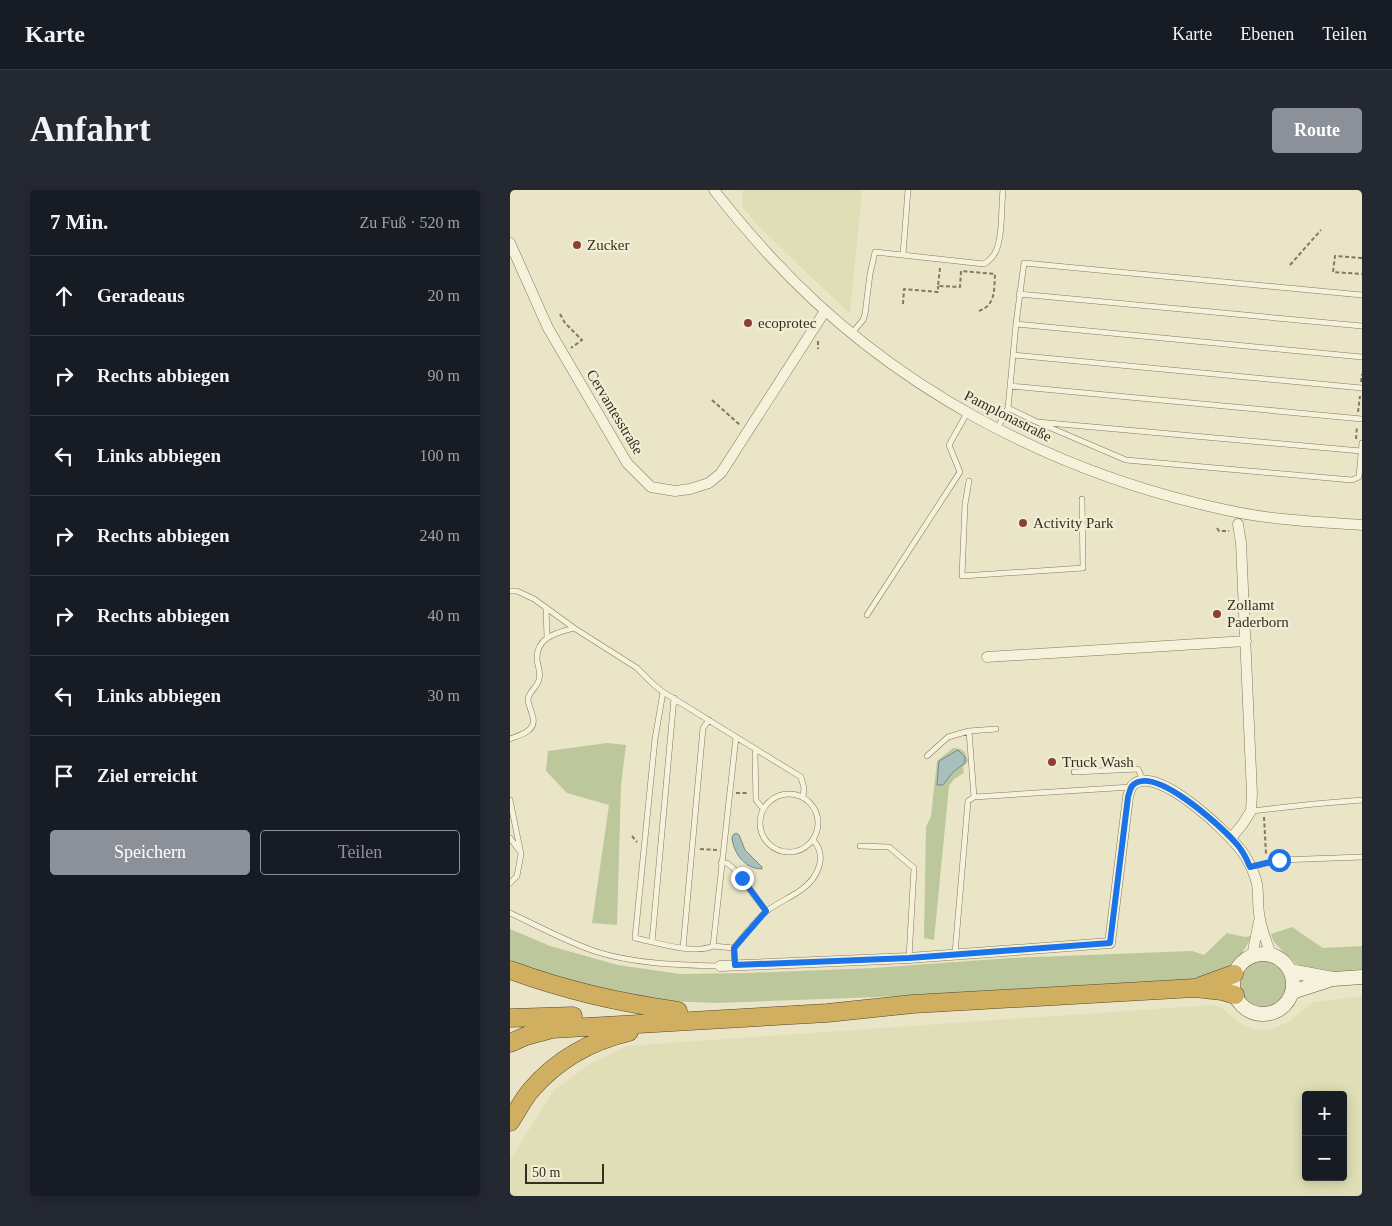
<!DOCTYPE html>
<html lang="de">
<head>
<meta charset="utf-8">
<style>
  :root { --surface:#171b24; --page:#242831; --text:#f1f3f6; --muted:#9ea1a6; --line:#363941; --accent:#8c9099 }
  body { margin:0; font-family:"Times New Roman",serif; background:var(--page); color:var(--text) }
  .controls { position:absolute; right:15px; bottom:15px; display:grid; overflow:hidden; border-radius:5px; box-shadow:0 2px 12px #0003 }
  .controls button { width:45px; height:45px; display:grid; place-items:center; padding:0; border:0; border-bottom:1px solid var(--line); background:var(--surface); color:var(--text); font:25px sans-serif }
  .scale { position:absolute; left:15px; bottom:12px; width:79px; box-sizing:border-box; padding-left:5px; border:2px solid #362e21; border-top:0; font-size:14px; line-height:18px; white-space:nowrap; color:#362e21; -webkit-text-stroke:4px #f2eed6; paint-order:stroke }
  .stop { position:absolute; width:15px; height:15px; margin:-11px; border:4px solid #1a73e8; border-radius:50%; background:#fff }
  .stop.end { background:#1a73e8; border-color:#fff; box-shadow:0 1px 5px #0008 }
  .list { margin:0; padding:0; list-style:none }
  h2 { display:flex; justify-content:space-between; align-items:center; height:65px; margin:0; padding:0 20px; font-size:21px }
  h2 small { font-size:16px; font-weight:400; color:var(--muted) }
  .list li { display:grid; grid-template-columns:32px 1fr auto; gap:15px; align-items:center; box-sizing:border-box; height:80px; padding:0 20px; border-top:1px solid var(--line) }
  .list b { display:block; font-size:19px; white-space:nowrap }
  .list em { font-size:16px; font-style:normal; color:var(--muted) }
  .actions { display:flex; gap:10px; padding:15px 20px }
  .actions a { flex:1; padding:11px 0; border:1px solid var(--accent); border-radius:5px; text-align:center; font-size:18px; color:var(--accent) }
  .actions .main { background:var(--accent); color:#fff }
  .icon { flex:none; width:28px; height:28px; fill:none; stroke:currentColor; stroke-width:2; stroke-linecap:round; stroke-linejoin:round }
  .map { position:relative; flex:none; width:852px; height:1006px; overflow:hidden; border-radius:5px }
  header { display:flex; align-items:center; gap:30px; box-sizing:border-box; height:70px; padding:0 25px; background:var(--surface); border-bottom:1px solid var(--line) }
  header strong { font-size:24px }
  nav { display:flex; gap:28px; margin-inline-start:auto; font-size:18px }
  .intro { display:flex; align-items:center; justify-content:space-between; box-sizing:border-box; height:120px; padding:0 30px }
  h1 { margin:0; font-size:35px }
  .button { padding:12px 22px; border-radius:5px; background:var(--accent); color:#fff; font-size:18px; font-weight:700 }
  main { display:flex; gap:30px; padding:0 30px }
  aside { flex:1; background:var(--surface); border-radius:5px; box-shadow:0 2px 12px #0003 }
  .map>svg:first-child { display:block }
  .farmland { fill:#dfdeb6; fill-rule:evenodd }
  .green { fill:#bdc79c }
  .water { fill:#a8bfbb; stroke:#6f8c89 }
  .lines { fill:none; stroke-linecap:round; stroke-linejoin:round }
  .lane-casing { stroke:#84785e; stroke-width:6 }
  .street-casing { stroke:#84785e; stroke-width:11 }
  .secondary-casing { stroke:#665941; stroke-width:15 }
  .highway-casing { stroke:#534632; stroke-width:19 }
  .path { stroke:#84785e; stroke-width:2; stroke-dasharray:4 2.5; stroke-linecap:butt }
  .lane { stroke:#f6f1da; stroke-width:5 }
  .street { stroke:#f6f1da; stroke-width:10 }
  .secondary { stroke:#f6f1da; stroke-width:14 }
  .highway { stroke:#d1af61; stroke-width:18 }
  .route { stroke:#1a73e8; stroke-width:6 }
  .poi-dot { fill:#8e3f34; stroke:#f2eed6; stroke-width:2 }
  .labels { text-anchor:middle; stroke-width:4.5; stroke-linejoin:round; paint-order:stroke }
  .poi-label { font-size:15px; fill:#362e21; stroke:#f2eed6; text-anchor:start }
  .street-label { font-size:15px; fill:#362e21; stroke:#f2eed6 }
</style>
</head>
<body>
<header>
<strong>Karte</strong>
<nav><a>Karte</a><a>Ebenen</a><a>Teilen</a></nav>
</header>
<div class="intro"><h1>Anfahrt</h1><a class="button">Route</a></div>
<main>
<aside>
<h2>7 Min.<small>Zu Fuß · 520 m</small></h2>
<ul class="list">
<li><svg class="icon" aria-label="ahead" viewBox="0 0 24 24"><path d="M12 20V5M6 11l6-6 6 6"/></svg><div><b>Geradeaus</b></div><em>20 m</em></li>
<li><svg class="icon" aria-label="right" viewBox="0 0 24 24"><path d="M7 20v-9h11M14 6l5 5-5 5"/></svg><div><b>Rechts abbiegen</b></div><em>90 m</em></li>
<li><svg class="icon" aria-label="left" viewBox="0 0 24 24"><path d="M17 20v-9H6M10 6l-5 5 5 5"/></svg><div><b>Links abbiegen</b></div><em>100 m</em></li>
<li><svg class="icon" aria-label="right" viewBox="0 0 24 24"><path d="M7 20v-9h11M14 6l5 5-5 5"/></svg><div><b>Rechts abbiegen</b></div><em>240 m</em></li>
<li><svg class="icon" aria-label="right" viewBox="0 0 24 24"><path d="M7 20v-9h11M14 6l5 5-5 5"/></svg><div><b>Rechts abbiegen</b></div><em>40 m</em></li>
<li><svg class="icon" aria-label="left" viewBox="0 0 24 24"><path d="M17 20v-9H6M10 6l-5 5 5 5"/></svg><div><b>Links abbiegen</b></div><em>30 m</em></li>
<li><svg class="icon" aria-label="arrive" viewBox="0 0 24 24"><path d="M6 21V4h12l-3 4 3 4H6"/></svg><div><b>Ziel erreicht</b></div></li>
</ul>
<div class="actions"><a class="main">Speichern</a><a>Teilen</a></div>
</aside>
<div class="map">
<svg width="852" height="1006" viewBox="0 0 852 1006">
  <rect width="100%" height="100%" fill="#eae5c7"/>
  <path class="farmland" d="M233,0H352L340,124L247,35L232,16Z
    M852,806V1006H0V970L44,900L80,874L116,856L703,815L713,819L728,832L742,839L758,840L777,833L803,812ZM796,905H833V987H796Z"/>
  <path class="green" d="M97,553L116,555L111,595L107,735L82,733L99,615L57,603L36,581L38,561Z
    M443,558C453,558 456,561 458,571L453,577L454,583L444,589L439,596L424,750L414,748L416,637L421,626L427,571Z
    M782,737L813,758L852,756V779C834,780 813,784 796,779C788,777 783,770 777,765C769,756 764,756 761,744Z
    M0,739L40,756L108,775L170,784L238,783L363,778L500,768L682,761L694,765L717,743L735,747L741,746C736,761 722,777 707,784C697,789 682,789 671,791L422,805L207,813L135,810L41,788L0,770Z
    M730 794a23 23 0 1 1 46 0a23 23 0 1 1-46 0Z"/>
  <path class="water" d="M448,560L455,567V573L443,582L433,595H427L429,571Z
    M226,643L229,645L235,660L252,677V679C235,679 224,664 222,648L223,645Z"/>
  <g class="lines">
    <defs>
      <path id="lane" d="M393,65L398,0
        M509,104L852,136
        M506,134L852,167
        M342,143L353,130L355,124L360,84L365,62L474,74C479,71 482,68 485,63C493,48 491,17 493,0
        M503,165L852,198
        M500,196L852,229
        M498,218L527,232L851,261
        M527,232L616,270L842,290L849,287L852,253
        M487,239L498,218L506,134L514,73L852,105
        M459,291L455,314L452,386L573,378L572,309
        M0,401H7L24,409L64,438L127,478L143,494L153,502
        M36,418L37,447
        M357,425L450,282L439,255L457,223
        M0,549C10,545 26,541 23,528C22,521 18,515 18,509C19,501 28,497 29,489C31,483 28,476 27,470C26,447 46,443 64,438
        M246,559L245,565L246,610L253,619
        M417,566L438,547L459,541
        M564,582L628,579L633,590
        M250 633a29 29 0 1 1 58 0a29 29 0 1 1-58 0Z
        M464,607L459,541L486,539
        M0,610L11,664L7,686L0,693
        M741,621L804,614L852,610
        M0,648L8,659
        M350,656L379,657L404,678L399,768
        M211,673H217L223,678L256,721
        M741,677L769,670L852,667
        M0,723C28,736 55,751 84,761C124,774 168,775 210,776
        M142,752L164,508
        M203,756C184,765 145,752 125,748L145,549L153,502L291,587L294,598L293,607
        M173,758L193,538L199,530
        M224,758L203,756L226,547
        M445,763L458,611L464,607L621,597
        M225,775L224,758C234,746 245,730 258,720C268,713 281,707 291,700C308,688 318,666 303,650"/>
      <path id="street" d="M204,0C221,22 239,43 258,64C379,197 542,283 716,320C761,330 807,332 852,335
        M0,53L38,138L117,273L141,297L165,301L180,299L199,293L211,283L315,121
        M477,467L736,451
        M721,648L732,635L741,621L742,604L731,353L728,334
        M742,766L749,731
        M210,776L399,768L600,753L618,607C619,604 620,599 622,596C644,570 724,647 735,666C740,674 745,685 747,694C749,705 747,717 750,729C752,741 757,753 761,765"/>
      <path id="secondary" d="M723 794a30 30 0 1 1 60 0a30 30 0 1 1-60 0Z
        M780,781L823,789L852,787
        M782,802L819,790"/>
      <path id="highway" d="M0,780C57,801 108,812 168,821
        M691,796L724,784
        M0,828L63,826
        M0,853L16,846L42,839L317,823L403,814L685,798L712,801L725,805
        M0,932C7,922 13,909 21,900C47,870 80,851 119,842"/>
    </defs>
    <use href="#lane" class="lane-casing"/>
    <use href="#street" class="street-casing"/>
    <use href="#secondary" class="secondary-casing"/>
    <use href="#highway" class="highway-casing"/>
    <path class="path" d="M852,68L825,66L823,82L852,84
      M780,75L811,40
      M430,78L428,96L450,97L451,81L485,84C484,99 486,115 469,121
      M393,114L394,99L428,102V96
      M50,124L55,133L72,150L61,158
      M308,151V159
      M851,192L852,184
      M202,210L230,235
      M848,222L850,206
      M846,249L847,236
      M707,338L709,341H719
      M226,603H239
      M754,627L756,664
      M122,646L127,652
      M190,659L207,660"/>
    <use href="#lane" class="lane"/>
    <use href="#street" class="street"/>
    <use href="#secondary" class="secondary"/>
    <use href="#highway" class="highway"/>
  </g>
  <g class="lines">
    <path class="route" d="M232,688L256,721L224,758L225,775L399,768L600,753L618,607C619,604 620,599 622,596C643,573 710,636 724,651C731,658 736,667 740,677L769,670"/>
  </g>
  <g class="poi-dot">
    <circle cx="67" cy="55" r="5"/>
    <circle cx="238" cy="133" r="5"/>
    <circle cx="513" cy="333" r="5"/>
    <circle cx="707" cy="424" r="5"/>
    <circle cx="542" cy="572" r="5"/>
  </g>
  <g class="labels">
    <g class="poi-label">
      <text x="77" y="60">Zucker</text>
      <text x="248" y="138">ecoprotec</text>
      <text x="523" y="338">Activity Park</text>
      <text x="717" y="420">Zollamt<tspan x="717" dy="17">Paderborn</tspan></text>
      <text x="552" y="577">Truck Wash</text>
    </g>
    <g class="street-label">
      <text transform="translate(105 222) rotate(59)" y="5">Cervantesstraße</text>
      <text transform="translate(498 226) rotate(27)" y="5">Pamplonastraße</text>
    </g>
  </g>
</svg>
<div class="controls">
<button>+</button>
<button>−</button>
</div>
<div class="scale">50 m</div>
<div class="stop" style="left:769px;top:670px"></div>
<div class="stop end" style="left:232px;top:688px"></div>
</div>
</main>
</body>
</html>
